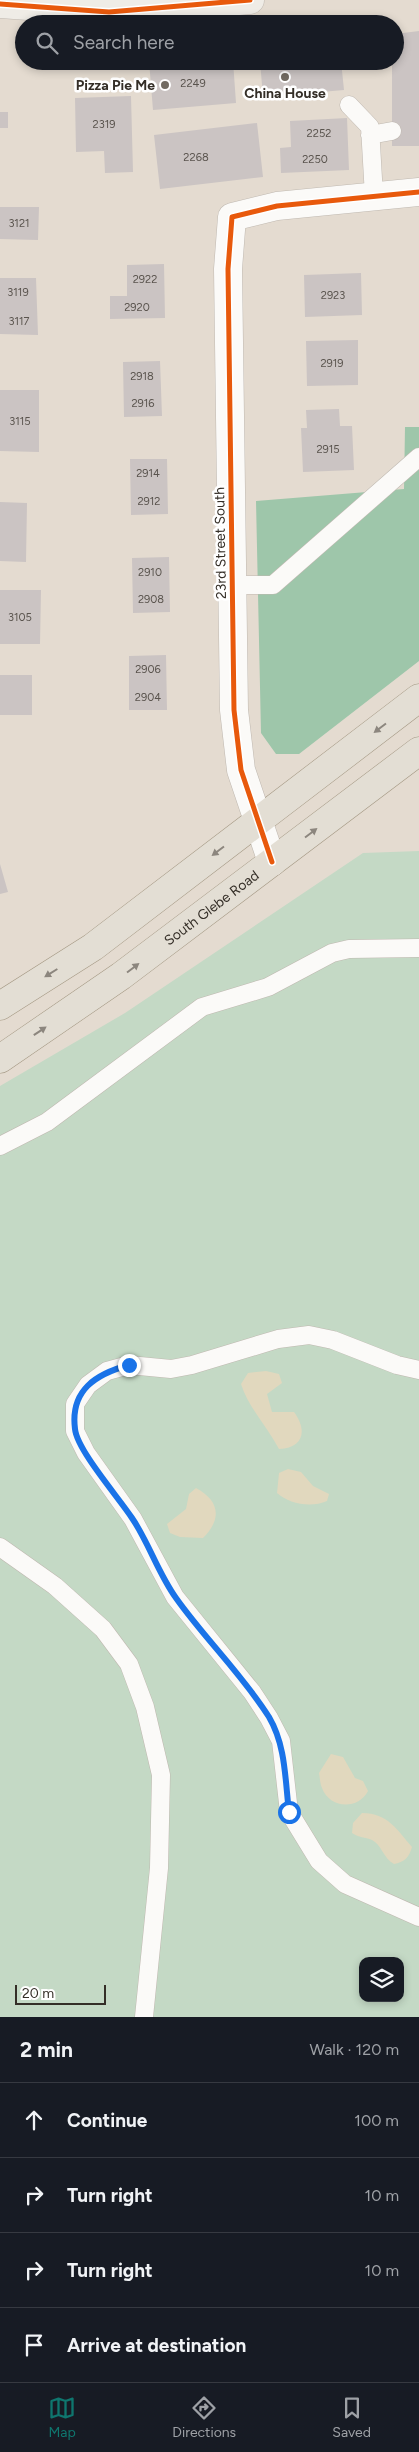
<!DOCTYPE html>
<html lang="en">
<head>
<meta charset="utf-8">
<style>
  :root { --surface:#171b24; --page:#20242c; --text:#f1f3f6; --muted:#9ea1a6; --line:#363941; --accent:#0f766e }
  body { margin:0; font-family:Figtree,sans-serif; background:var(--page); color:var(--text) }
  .controls { position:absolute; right:15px; bottom:15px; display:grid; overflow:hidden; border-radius:10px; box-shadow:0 2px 8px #0003 }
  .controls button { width:45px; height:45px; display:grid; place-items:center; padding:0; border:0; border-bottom:1px solid var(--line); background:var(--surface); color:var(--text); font:25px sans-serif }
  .scale { position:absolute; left:15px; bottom:12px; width:91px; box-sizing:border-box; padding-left:5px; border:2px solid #342e27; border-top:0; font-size:14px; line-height:18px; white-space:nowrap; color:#342e27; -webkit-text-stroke:4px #fff; paint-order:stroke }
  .stop { position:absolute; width:15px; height:15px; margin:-11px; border:4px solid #1a73e8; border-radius:50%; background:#fff }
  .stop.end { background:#1a73e8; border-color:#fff; box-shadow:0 1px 5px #0008 }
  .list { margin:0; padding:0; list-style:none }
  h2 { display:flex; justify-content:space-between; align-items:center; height:65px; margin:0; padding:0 20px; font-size:21px }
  h2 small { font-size:16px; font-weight:400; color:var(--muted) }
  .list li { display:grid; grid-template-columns:32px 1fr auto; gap:15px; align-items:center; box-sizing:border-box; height:75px; padding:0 20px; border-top:1px solid var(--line) }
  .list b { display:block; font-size:19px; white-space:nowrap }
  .list em { font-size:16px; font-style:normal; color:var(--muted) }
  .icon { flex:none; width:28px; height:28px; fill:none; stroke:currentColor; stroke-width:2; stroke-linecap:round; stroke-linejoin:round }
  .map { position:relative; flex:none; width:419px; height:2017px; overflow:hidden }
  .search { position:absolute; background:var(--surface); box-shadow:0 2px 8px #0003; left:15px; right:15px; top:15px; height:55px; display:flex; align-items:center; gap:12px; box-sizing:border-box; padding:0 18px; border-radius:28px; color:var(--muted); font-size:19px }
  .sheet { height:365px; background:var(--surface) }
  nav { display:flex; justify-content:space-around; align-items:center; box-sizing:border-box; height:70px; border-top:1px solid var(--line); background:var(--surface); font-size:14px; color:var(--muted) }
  nav a { display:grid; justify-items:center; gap:2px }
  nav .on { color:var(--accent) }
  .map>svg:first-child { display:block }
  .green { fill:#c4d9c5; fill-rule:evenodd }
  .forest { fill:#9ec6aa }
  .sand { fill:#e1d8be }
  .building { fill:#cbc4c3 }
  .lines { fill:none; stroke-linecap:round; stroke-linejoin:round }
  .service-casing { stroke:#bfb8b0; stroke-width:19 }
  .minor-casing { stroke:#bfb8b0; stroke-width:29 }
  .secondary-casing { stroke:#bfb8b0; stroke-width:29 }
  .primary-casing { stroke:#a39782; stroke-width:29 }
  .service { stroke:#fbfaf8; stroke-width:18 }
  .minor { stroke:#fbfaf8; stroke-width:28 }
  .secondary { stroke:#efece6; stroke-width:28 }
  .primary { stroke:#e3ded4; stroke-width:28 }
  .cycleway-casing { stroke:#fff; stroke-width:8 }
  .cycleway { stroke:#e8590c; stroke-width:5 }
  .oneway { fill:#8c867e }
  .route { stroke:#1a73e8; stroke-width:6 }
  .poi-dot { fill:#726b62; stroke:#fff; stroke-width:2 }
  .labels { text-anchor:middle; stroke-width:5; stroke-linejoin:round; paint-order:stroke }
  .number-label { font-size:11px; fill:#5a544e }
  .poi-label { font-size:14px; font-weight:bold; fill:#342e27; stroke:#fff; text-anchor:end }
  .street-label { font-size:14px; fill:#342e27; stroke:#fff }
</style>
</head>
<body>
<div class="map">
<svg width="419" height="2017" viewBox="0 0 419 2017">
  <rect width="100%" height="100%" fill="#e4dbd0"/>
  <path class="green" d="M419,851V2017H0V1086L125,1013L363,853ZM363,1961H400V1998H363Z"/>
  <path class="forest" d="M405,427H419V661L299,754H276L261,733L256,501L404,489Z"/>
  <path class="sand" d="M266,1371L279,1374L282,1383L267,1394L272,1412H294C308,1431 303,1448 279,1449C267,1426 248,1407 241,1384L248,1373Z
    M288,1469L301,1472L313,1486L329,1494L327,1501C311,1508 289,1504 277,1493L279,1473Z
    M196,1488C220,1501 222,1519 203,1538L180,1537L170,1533L167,1524L186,1509L189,1494Z
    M331,1754L343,1757L355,1778L363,1781L368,1791C358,1810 330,1809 322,1788C320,1784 320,1778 319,1773Z
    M362,1813C388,1813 397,1830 412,1847C409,1858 404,1862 394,1864C383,1858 382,1845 372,1840C365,1837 359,1838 352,1833L353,1823Z"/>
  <path class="building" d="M419,31V146H392V61H395V34Z
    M149,61H233L236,103L153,110Z
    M260,61H341L344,90L263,97Z
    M131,96L133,172L105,173L104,151L76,152L75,98Z
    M0,112H8V128H0Z
    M347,118L349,170L281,173L280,148L291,147L290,121Z
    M257,123L263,177L160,189L154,135Z
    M0,207H39L38,240L0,239Z
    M164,264L165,318L110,319V296H127V265Z
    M361,273L362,315L305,317L304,275Z
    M0,278H36L38,335L0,334Z
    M358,340V385L307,386L306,341Z
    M160,361L162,416L124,417L123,362Z
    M0,390H39V452L0,451Z
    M339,409L340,426H352L354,470L303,472L301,428H307L306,410Z
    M130,459H167L168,514L131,515Z
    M0,502L27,503L26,562L0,561Z
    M169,557L170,612L133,613L132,558Z
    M0,590H41L40,644H0Z
    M166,655L167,710H129V656Z
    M0,675H32V715H0Z
    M0,864L8,892L0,894Z"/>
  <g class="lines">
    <defs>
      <path id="service" d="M349,105L370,127L374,196
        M370,135L392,131
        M232,585H273L419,457
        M0,1146L47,1122L202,1007L268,987L332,953L349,949L419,948
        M419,1370L397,1365L333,1340L309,1335L278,1339L192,1365L171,1369L129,1365L107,1371L88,1385L75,1404V1431L86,1453L133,1519L175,1597L252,1692L269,1718L281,1741L289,1812L319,1861L345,1884L419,1917
        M0,1547L55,1586L103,1629L129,1664L145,1707L161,1775L159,1868L144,2017"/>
      <path id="minor" d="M272,862L241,770L234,710L228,269L232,217L277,206L419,192"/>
      <path id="secondary" d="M0,4L109,12L250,0"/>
      <g id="primary">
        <path d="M0,1006L93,947L419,698"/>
        <path id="s1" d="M0,1059L121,976L419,751"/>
      </g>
    </defs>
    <use href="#service" class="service-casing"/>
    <use href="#minor" class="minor-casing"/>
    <use href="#secondary" class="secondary-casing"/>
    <use href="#primary" class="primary-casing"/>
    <use href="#service" class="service"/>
    <use href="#minor" class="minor"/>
    <use href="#secondary" class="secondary"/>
    <use href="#primary" class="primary"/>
    <defs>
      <path id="cycleway" d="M0,4L109,12L250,0
        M272,862L241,770L234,710L228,269L232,217L277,206L419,192"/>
    </defs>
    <use href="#cycleway" class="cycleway-casing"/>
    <use href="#cycleway" class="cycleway"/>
  </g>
  <defs><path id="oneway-solid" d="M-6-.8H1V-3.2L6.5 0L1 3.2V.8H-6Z" transform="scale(1.25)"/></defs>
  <g class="oneway">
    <use href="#oneway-solid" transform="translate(380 728) rotate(143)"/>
    <use href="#oneway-solid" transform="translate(311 833) rotate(-37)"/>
    <use href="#oneway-solid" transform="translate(218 851) rotate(143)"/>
    <use href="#oneway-solid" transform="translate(133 968) rotate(-37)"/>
    <use href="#oneway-solid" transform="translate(51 973) rotate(148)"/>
    <use href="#oneway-solid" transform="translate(40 1031) rotate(-34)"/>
  </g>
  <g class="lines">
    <path class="route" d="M129,1365C96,1374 70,1390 75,1429C77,1450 119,1498 132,1518C149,1543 158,1573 176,1598C205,1639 242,1674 269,1717C286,1746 285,1780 289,1812"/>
  </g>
  <g class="poi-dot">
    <circle cx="285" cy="77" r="5"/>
    <circle cx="165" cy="85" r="5"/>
  </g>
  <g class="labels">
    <g class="number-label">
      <text x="193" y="87">2249</text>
      <text x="104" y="128">2319</text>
      <text x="319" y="137">2252</text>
      <text x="196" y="161">2268</text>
      <text x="315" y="163">2250</text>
      <text x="19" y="227">3121</text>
      <text x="145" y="283">2922</text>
      <text x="18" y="296">3119</text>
      <text x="333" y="299">2923</text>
      <text x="137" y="311">2920</text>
      <text x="19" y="325">3117</text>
      <text x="332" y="367">2919</text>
      <text x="142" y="380">2918</text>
      <text x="143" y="407">2916</text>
      <text x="20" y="425">3115</text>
      <text x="328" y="453">2915</text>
      <text x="148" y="477">2914</text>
      <text x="149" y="505">2912</text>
      <text x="150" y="576">2910</text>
      <text x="151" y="603">2908</text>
      <text x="20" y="621">3105</text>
      <text x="148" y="673">2906</text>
      <text x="148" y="701">2904</text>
    </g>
    <g class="poi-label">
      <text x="155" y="90">Pizza Pie Me</text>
      <text x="285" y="98" text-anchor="middle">China House</text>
    </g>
    <g class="street-label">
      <text transform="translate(220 543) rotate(-91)" y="5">23rd Street South</text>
      <text dy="5" stroke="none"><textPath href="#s1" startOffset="260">South Glebe Road</textPath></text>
    </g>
  </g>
</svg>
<div class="controls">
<button><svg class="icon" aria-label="layers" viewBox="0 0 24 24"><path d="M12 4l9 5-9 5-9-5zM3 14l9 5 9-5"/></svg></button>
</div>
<div class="scale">20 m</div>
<div class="stop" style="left:289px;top:1812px"></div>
<div class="stop end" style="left:129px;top:1365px"></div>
<div class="search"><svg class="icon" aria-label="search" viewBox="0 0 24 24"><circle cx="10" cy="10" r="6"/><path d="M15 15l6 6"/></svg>Search here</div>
</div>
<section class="sheet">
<h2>2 min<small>Walk · 120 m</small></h2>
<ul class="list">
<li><svg class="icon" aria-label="ahead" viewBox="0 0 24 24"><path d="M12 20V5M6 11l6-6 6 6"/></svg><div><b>Continue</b></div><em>100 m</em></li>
<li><svg class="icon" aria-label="right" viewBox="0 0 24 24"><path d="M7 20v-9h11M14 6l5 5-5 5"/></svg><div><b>Turn right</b></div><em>10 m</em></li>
<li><svg class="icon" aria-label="right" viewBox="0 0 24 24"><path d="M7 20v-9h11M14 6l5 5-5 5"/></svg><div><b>Turn right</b></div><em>10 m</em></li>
<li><svg class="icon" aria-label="arrive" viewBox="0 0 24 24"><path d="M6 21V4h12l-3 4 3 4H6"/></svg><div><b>Arrive at destination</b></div></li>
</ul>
</section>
<nav>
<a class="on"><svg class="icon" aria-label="map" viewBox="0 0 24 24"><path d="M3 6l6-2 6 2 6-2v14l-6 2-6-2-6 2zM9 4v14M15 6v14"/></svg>Map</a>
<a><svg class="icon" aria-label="directions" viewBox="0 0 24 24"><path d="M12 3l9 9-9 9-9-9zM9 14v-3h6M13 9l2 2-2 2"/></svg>Directions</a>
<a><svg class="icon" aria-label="saved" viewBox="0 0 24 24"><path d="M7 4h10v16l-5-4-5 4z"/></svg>Saved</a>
</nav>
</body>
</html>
